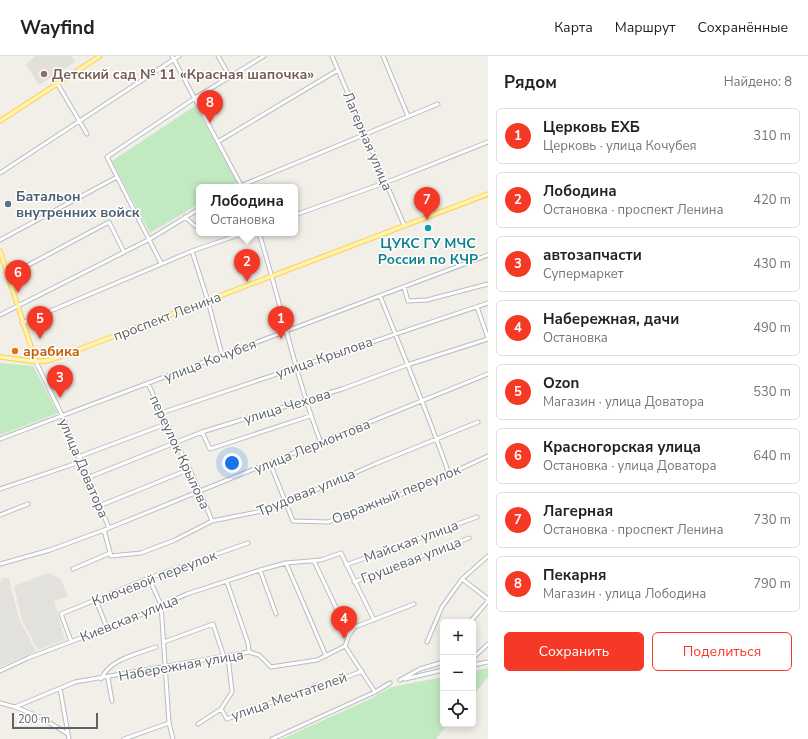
<!DOCTYPE html>
<html lang="ru">
<head>
<meta charset="utf-8">
<style>
  :root { --surface:#fff; --page:#f6f6f6; --text:#222; --muted:#767676; --line:#e0e0e0; --accent:#f63927 }
  body { margin:0; font-family:"Nunito Sans",sans-serif; background:var(--page); color:var(--text) }
  .controls { position:absolute; right:12px; bottom:12px; display:grid; overflow:hidden; border-radius:6px; box-shadow:0 2px 10px #0003 }
  .controls button { width:36px; height:36px; display:grid; place-items:center; padding:0; border:0; border-bottom:1px solid var(--line); background:var(--surface); color:var(--text); font:20px sans-serif }
  .scale { position:absolute; left:12px; bottom:10px; width:86px; box-sizing:border-box; padding-left:4px; border:2px solid #5e6268; border-top:0; font-size:11px; line-height:14px; white-space:nowrap; color:#5e6268; -webkit-text-stroke:3px #fff; paint-order:stroke }
  .you { position:absolute; left:232px; top:407px; width:14px; height:14px; margin:-10px; border:3px solid #fff; border-radius:50%; background:#1a73e8; box-shadow:0 0 0 6px #1a73e833 }
  .badge { display:grid; place-items:center; width:26px; height:26px; border-radius:50%; background:var(--accent); color:#fff; font-size:13px; font-weight:700 }
  .pin { position:absolute; translate:-50% -33px; filter:drop-shadow(0 1px 2px #0008) }
  .pin::after { content:''; position:absolute; top:21px; width:14px; height:12px; background:inherit; clip-path:polygon(0 0,100% 0,50% 100%) }
  .popup { position:absolute; left:196px; top:128px; width:102px; height:52px; box-sizing:border-box; display:grid; place-content:center; border-radius:6px; background:var(--surface); filter:drop-shadow(0 1px 3px #0005); font-size:13px; white-space:nowrap; color:var(--muted) }
  .popup b { font-size:15px; color:var(--text) }
  .popup::after { content:''; position:absolute; left:50%; top:100%; margin-left:-8px; border:8px solid transparent; border-top-color:var(--surface) }
  .list { margin:0; padding:0; list-style:none }
  h2 { display:flex; justify-content:space-between; align-items:center; height:52px; margin:0; padding:0 16px; font-size:17px }
  h2 small { font-size:13px; font-weight:400; color:var(--muted) }
  .list li { display:grid; grid-template-columns:26px 1fr auto; gap:12px; align-items:center; box-sizing:border-box; height:56px; margin:0 8px 8px; padding:0 8px; border:1px solid var(--line); border-radius:6px }
  .list b { display:block; font-size:15px; white-space:nowrap }
  .list p { margin:0; font-size:13px; white-space:nowrap; color:var(--muted) }
  .list em { font-size:13px; font-style:normal; color:var(--muted) }
  .actions { display:flex; gap:8px; padding:12px 16px }
  .actions a { flex:1; padding:9px 0; border:1px solid var(--accent); border-radius:6px; text-align:center; font-size:14px; color:var(--accent) }
  .actions .main { background:var(--accent); color:#fff }
  .icon { flex:none; width:22px; height:22px; fill:none; stroke:currentColor; stroke-width:2; stroke-linecap:round; stroke-linejoin:round }
  .map { position:relative; flex:none; width:488px; height:683px; overflow:hidden }
  header { display:flex; align-items:center; gap:24px; box-sizing:border-box; height:56px; padding:0 20px; background:var(--surface); border-bottom:1px solid var(--line) }
  header strong { font-size:19px }
  nav { display:flex; gap:22px; margin-inline-start:auto; font-size:14px }
  main { display:flex }
  aside { flex:1; background:var(--surface) }
  .map>svg:first-child { display:block }
  .industrial { fill:#e2e1db }
  .education { fill:#e3e1d7 }
  .green { fill:#c2eac2 }
  .lines { fill:none; stroke-linecap:round; stroke-linejoin:round }
  .minor-casing { stroke:#b9bcc1; stroke-width:5 }
  .major-casing { stroke:#fccf55; stroke-width:5.5 }
  .minor { stroke:#fff; stroke-width:3 }
  .major { stroke:#fff3ae; stroke-width:3.5 }
  .education-dot { fill:#8d6e63; stroke:#fff; stroke-width:1.5 }
  .service-dot { fill:#5c6f8a; stroke:#fff; stroke-width:1.5 }
  .culture-dot { fill:#0f9aa8; stroke:#fff; stroke-width:1.5 }
  .food-dot { fill:#e8710a; stroke:#fff; stroke-width:1.5 }
  .labels { text-anchor:middle; stroke-width:3; stroke-linejoin:round; paint-order:stroke }
  .education-label { font-size:14px; font-weight:bold; fill:#785e54; stroke:#fff; text-anchor:start }
  .street-label { font-size:14px; fill:#5e6268; stroke:#fff }
  .service-label { font-size:14px; font-weight:bold; fill:#4e5e75; stroke:#fff; text-anchor:start }
  .culture-label { font-size:14px; font-weight:bold; fill:#0d838f; stroke:#fff }
  .food-label { font-size:14px; font-weight:bold; fill:#c56008; stroke:#fff; text-anchor:start }
</style>
</head>
<body>
<header>
<strong>Wayfind</strong>
<nav><a>Карта</a><a>Маршрут</a><a>Сохранённые</a></nav>
</header>
<main>
<div class="map">
<svg width="488" height="683" viewBox="0 0 488 683">
  <rect width="100%" height="100%" fill="#f1efe7"/>
  <path class="industrial" d="M48,517L61,523L68,540L54,545L65,584L38,594L22,564L14,530Z
    M2,522H9L19,563L36,595L0,611V526Z"/>
  <path class="education" d="M35,0H71L75,6L39,29L26,8Z"/>
  <path class="green" d="M195,50L237,126L228,131H199V148L150,177L112,105Z
    M0,307L33,310L58,357L0,379Z
    M488,612V621L473,639V615Z
    M443,621V668H448L436,683H282L368,644L392,631Z"/>
  <g class="lines">
    <defs>
      <path id="minor" d="M172,0L242,131
        M218,0L230,21
        M332,0L404,169
        M383,0L408,60
        M57,27L87,78
        M219,85L338,14
        M0,117L179,0
        M238,131L438,48
        M295,159L395,123L488,86
        M185,161L195,170L199,169
        M259,177C281,247 295,319 321,387
        M0,184L117,121
        M192,195L208,245L222,299
        M161,207L107,101L195,42L264,0
        M8,220L109,166L124,196
        M404,231L408,245L427,244L488,228
        M380,240C404,299 428,358 449,418
        M477,251L488,282
        M0,259L150,183L199,153
        M22,267L192,195L244,177
        M36,306L62,359L109,472
        M148,327C168,374 194,417 212,465
        M161,357L488,247
        M202,376L210,393L310,360
        M0,383L488,199
        M78,401L166,368
        M270,407L293,465L328,466L369,452L449,418L488,400
        M87,422L202,376L342,333L407,309L488,283
        M0,433L80,406
        M99,450L190,413
        M0,459L28,448
        M104,474L111,500L141,497L175,484L212,465L257,456L286,447L375,408L478,366
        M314,505L349,579
        M286,507L326,600
        M0,508L50,494L104,474L488,318
        M346,509L477,461
        M73,513L110,497
        M260,514L276,558
        M149,522L161,549L169,667L173,683
        M462,523L488,543
        M227,526L248,587L249,596
        M354,526L469,482
        M96,544L107,572
        M470,566L488,545
        M71,585L61,558L149,522L248,487
        M164,586L213,568L224,601
        M427,586L442,551L462,523L488,500
        M345,590L375,636
        M475,600L488,588
        M473,609L488,606
        M0,615L28,602L131,563L187,538L260,514L286,507L321,504L341,497L374,564
        M108,622L112,645
        M101,623C110,603 137,598 156,591
        M405,623L443,614
        M400,624L420,613L443,606
        M60,632L68,678
        M0,647L15,651L75,626L249,596L259,599L271,611L317,604L345,590L349,579L355,571L414,548
        M15,651L40,661L68,678L69,683
        M221,653L227,663L317,629L329,628L362,615
        M198,668L221,653L232,636L228,600
        M124,683L169,667
        M272,683L375,636L390,627"/>
      <path id="major" d="M0,65L100,0
        M0,195L36,306
        M0,301C15,302 37,308 51,304L488,138"/>
    </defs>
    <use href="#minor" class="minor-casing"/>
    <use href="#major" class="major-casing"/>
    <use href="#minor" class="minor"/>
    <use href="#major" class="major"/>
  </g>
  <circle class="education-dot" cx="44" cy="18" r="4"/>
  <circle class="service-dot" cx="8" cy="148" r="4"/>
  <circle class="culture-dot" cx="428" cy="172" r="4"/>
  <circle class="food-dot" cx="15" cy="295" r="4"/>
  <g class="labels">
    <g class="education-label">
      <text x="52" y="23">Детский сад № 11 «Красная шапочка»</text>
    </g>
    <g class="street-label">
      <text transform="translate(368 85) rotate(67)" y="5">Лагерная улица</text>
      <text transform="translate(167 260) rotate(-21)" y="5">проспект Ленина</text>
      <text transform="translate(324 301) rotate(-19)" y="5">улица Крылова</text>
      <text transform="translate(210 304) rotate(-21)" y="5">улица Кочубея</text>
      <text transform="translate(287 350) rotate(-17)" y="5">улица Чехова</text>
      <text transform="translate(312 390) rotate(-22)" y="5">улица Лермонтова</text>
      <text transform="translate(180 396) rotate(65)" y="5">переулок Крылова</text>
      <text transform="translate(84 412) rotate(67)" y="5">улица Доватора</text>
      <text transform="translate(306 436) rotate(-22)" y="5">Трудовая улица</text>
      <text transform="translate(396 438) rotate(-22)" y="5">Овражный переулок</text>
      <text transform="translate(411 485) rotate(-20)" y="5">Майская улица</text>
      <text transform="translate(411 504) rotate(-21)" y="5">Грушевая улица</text>
      <text transform="translate(154 522) rotate(-21)" y="5">Ключевой переулок</text>
      <text transform="translate(129 562) rotate(-22)" y="5">Киевская улица</text>
      <text transform="translate(181 609) rotate(-10)" y="5">Набережная улица</text>
      <text transform="translate(289 640) rotate(-19)" y="5">улица Мечтателей</text>
    </g>
    <g class="service-label">
      <text x="16" y="145">Батальон<tspan x="16" dy="16">внутренних войск</tspan></text>
    </g>
    <g class="culture-label">
      <text x="428" y="192">ЦУКС ГУ МЧС<tspan x="428" dy="16">России по КЧР</tspan></text>
    </g>
    <g class="food-label">
      <text x="23" y="300">арабика</text>
    </g>
  </g>
</svg>
<div class="controls">
<button>+</button>
<button>−</button>
<button><svg class="icon" aria-label="locate" viewBox="0 0 24 24"><circle cx="12" cy="12" r="6"/><path d="M12 2v4M12 18v4M2 12h4M18 12h4"/></svg></button>
</div>
<div class="scale">200 m</div>
<div class="you"></div>
<div class="pin badge" style="left:281px;top:283px">1</div>
<div class="pin badge" style="left:247px;top:226px">2</div>
<div class="popup"><b>Лободина</b>Остановка</div>
<div class="pin badge" style="left:60px;top:342px">3</div>
<div class="pin badge" style="left:344px;top:583px">4</div>
<div class="pin badge" style="left:40px;top:283px">5</div>
<div class="pin badge" style="left:18px;top:237px">6</div>
<div class="pin badge" style="left:427px;top:164px">7</div>
<div class="pin badge" style="left:210px;top:67px">8</div>
</div>
<aside>
<h2>Рядом<small>Найдено: 8</small></h2>
<ul class="list">
<li><span class="badge">1</span><div><b>Церковь ЕХБ</b><p>Церковь · улица Кочубея</p></div><em>310 m</em></li>
<li><span class="badge">2</span><div><b>Лободина</b><p>Остановка · проспект Ленина</p></div><em>420 m</em></li>
<li><span class="badge">3</span><div><b>автозапчасти</b><p>Супермаркет</p></div><em>430 m</em></li>
<li><span class="badge">4</span><div><b>Набережная, дачи</b><p>Остановка</p></div><em>490 m</em></li>
<li><span class="badge">5</span><div><b>Ozon</b><p>Магазин · улица Доватора</p></div><em>530 m</em></li>
<li><span class="badge">6</span><div><b>Красногорская улица</b><p>Остановка · улица Доватора</p></div><em>640 m</em></li>
<li><span class="badge">7</span><div><b>Лагерная</b><p>Остановка · проспект Ленина</p></div><em>730 m</em></li>
<li><span class="badge">8</span><div><b>Пекарня</b><p>Магазин · улица Лободина</p></div><em>790 m</em></li>
</ul>
<div class="actions"><a class="main">Сохранить</a><a>Поделиться</a></div>
</aside>
</main>
</body>
</html>
